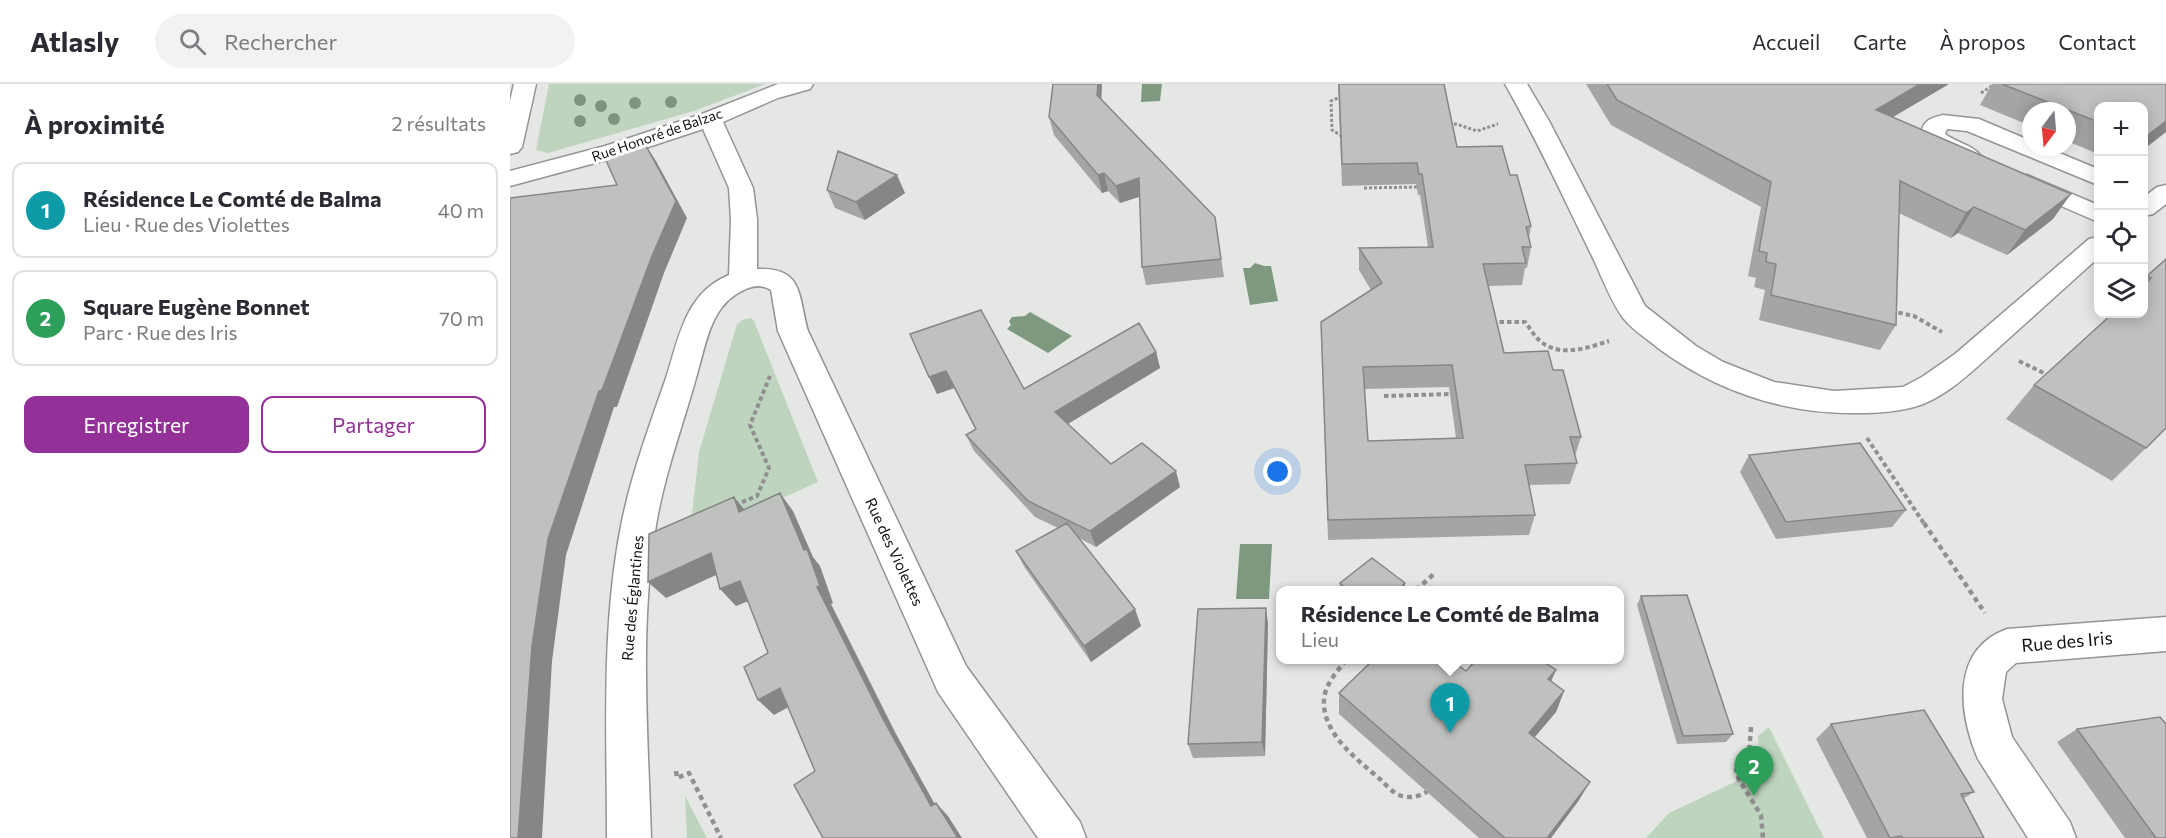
<!DOCTYPE html>
<html lang="fr">
<head>
<meta charset="utf-8">
<style>
  :root { --surface:#fff; --page:#f2f2f3; --text:#2b2b33; --muted:#7c7c81; --line:#e1e1e2; --accent:#933199 }
  body { margin:0; font-family:Commissioner,sans-serif; background:var(--page); color:var(--text) }
  .controls { position:absolute; right:18px; top:18px; display:grid; overflow:hidden; border-radius:12px; box-shadow:0 3px 15px #0003 }
  .controls button { width:54px; height:54px; display:grid; place-items:center; padding:0; border:0; border-bottom:2px solid var(--line); background:var(--surface); color:var(--text); font:30px sans-serif }
  .compass { position:absolute; left:1512px; top:18px; width:54px; height:54px; border-radius:50%; background:var(--surface); box-shadow:0 3px 15px #0003; rotate:196deg }
  .you { position:absolute; left:768px; top:388px; width:21px; height:21px; margin:-15px; border:4px solid #fff; border-radius:50%; background:#1a73e8; box-shadow:0 0 0 9px #1a73e833 }
  .badge { display:grid; place-items:center; width:39px; height:39px; border-radius:50%; background:var(--accent); color:#fff; font-size:20px; font-weight:700 }
  .pin { position:absolute; translate:-50% -50px; filter:drop-shadow(0 2px 3px #0008) }
  .pin::after { content:''; position:absolute; top:32px; width:21px; height:18px; background:inherit; clip-path:polygon(0 0,100% 0,50% 100%) }
  .popup { position:absolute; left:766px; top:502px; width:348px; height:78px; box-sizing:border-box; display:grid; place-content:center; border-radius:12px; background:var(--surface); filter:drop-shadow(0 2px 4px #0005); font-size:20px; white-space:nowrap; color:var(--muted) }
  .popup b { font-size:22px; color:var(--text) }
  .popup::after { content:''; position:absolute; left:50%; top:100%; margin-left:-12px; border:12px solid transparent; border-top-color:var(--surface) }
  .list { margin:0; padding:0; list-style:none }
  h2 { display:flex; justify-content:space-between; align-items:center; height:78px; margin:0; padding:0 24px; font-size:26px }
  h2 small { font-size:20px; font-weight:400; color:var(--muted) }
  .list li { display:grid; grid-template-columns:39px 1fr auto; gap:18px; align-items:center; box-sizing:border-box; height:96px; margin:0 12px 12px; padding:0 12px; border:2px solid var(--line); border-radius:12px }
  .list b { display:block; font-size:22px; white-space:nowrap }
  .list p { margin:0; font-size:20px; white-space:nowrap; color:var(--muted) }
  .list em { font-size:20px; font-style:normal; color:var(--muted) }
  .actions { display:flex; gap:12px; padding:18px 24px }
  .actions a { flex:1; padding:14px 0; border:2px solid var(--accent); border-radius:12px; text-align:center; font-size:21px; color:var(--accent) }
  .actions .main { background:var(--accent); color:#fff }
  .icon { flex:none; width:33px; height:33px; fill:none; stroke:currentColor; stroke-width:2; stroke-linecap:round; stroke-linejoin:round }
  .map { position:relative; flex:none; width:1656px; height:754px; overflow:hidden }
  header { display:flex; align-items:center; gap:36px; box-sizing:border-box; height:84px; padding:0 30px; background:var(--surface); border-bottom:2px solid var(--line) }
  header strong { font-size:28px }
  nav { display:flex; gap:33px; margin-inline-start:auto; font-size:21px }
  .search { width:420px; height:54px; background:var(--page); display:flex; align-items:center; gap:15px; box-sizing:border-box; padding:0 21px; border-radius:33px; color:var(--muted); font-size:22px }
  main { display:flex }
  aside { flex:1; background:var(--surface) }
  .map>svg:first-child { display:block }
  .green { fill:#bfd4bf }
  .water { fill:#7e997f }
  .lines { fill:none; stroke-linecap:round; stroke-linejoin:round }
  .minor-casing { stroke:#929592; stroke-width:3 }
  .tertiary-casing { stroke:#929592; stroke-width:3 }
  .path-far2 { stroke:#8f908f; stroke-width:3; stroke-dasharray:3 2; stroke-linecap:butt }
  .path-far1 { stroke:#8f908f; stroke-width:4; stroke-dasharray:4.5 3; stroke-linecap:butt }
  .path { stroke:#8f908f; stroke-width:4.5; stroke-dasharray:5 4; stroke-linecap:butt }
  .minor { fill:#fff; fill-rule:evenodd }
  .tertiary { fill:#fff; fill-rule:evenodd }
  .tree { fill:#7d957f }
  .wall { fill:#a3a6a3; fill-rule:evenodd }
  .shaded-wall { fill:#858785 }
  .building { fill:#bec1be; stroke:#858785; stroke-width:1.5; fill-rule:evenodd }
  .labels { text-anchor:middle; stroke-width:6; stroke-linejoin:round; paint-order:stroke }
  .far-street-label { font-size:14px; fill:#111211; stroke:#fff }
  .street-label { font-size:15px; fill:#111211; stroke:#fff }
  .near-street-label { font-size:18px; fill:#111211; stroke:#fff }
</style>
</head>
<body>
<header>
<strong>Atlasly</strong>
<div class="search"><svg class="icon" aria-label="search" viewBox="0 0 24 24"><circle cx="10" cy="10" r="6"/><path d="M15 15l6 6"/></svg>Rechercher</div>
<nav><a>Accueil</a><a>Carte</a><a>À propos</a><a>Contact</a></nav>
</header>
<main>
<aside>
<h2>À proximité<small>2 résultats</small></h2>
<ul class="list">
<li><span class="badge" style="background:#0f9aa8">1</span><div><b>Résidence Le Comté de Balma</b><p>Lieu · Rue des Violettes</p></div><em>40 m</em></li>
<li><span class="badge" style="background:#2e9e5b">2</span><div><b>Square Eugène Bonnet</b><p>Parc · Rue des Iris</p></div><em>70 m</em></li>
</ul>
<div class="actions"><a class="main">Enregistrer</a><a>Partager</a></div>
</aside>
<div class="map">
<svg width="1656" height="754" viewBox="0 0 1656 754">
  <rect width="100%" height="100%" fill="#e5e7e5"/>
  <path class="green" d="M39,0H255L184,27L38,69L26,66Z
    M241,234L244,237L308,398L160,464L181,438L189,368L227,240L234,235Z
    M1259,643L1314,754H1136L1159,729L1229,696L1249,672L1248,652Z
    M175,712L197,754H177Z"/>
  <path class="water" d="M632,0H652L650,17L631,18Z
    M745,179L754,182H761L768,217L740,221L733,184H740Z
    M520,228L562,252L538,269L497,245L501,241L499,237L502,233L515,232Z
    M730,460H762L759,515H726Z"/>
  <g class="lines">
    <defs>
      <path id="minor" d="M268,0H303L300,5L268,14L213,38L243,104L247,135V185C294,183 288,212 298,247L456,582L570,738L576,754H528L428,608L268,247L261,206C253,201 245,201 236,205C203,219 198,251 189,283C175,336 155,387 146,441C129,543 138,651 141,754H97C97,651 91,544 111,442C121,391 139,343 156,294C169,254 175,209 219,191L221,135L219,104L193,45L111,72L0,102V87L95,62L192,30Z
        M995,0H1017L1039,37L1135,222L1186,262L1213,278L1264,298L1324,307L1393,303L1412,293L1445,270L1579,155L1588,153V174L1466,284C1450,298 1433,312 1413,320C1392,328 1369,329 1347,329C1274,330 1206,307 1148,264C1137,255 1123,246 1114,235C1101,219 1089,185 1079,166C1052,110 1026,54 995,0Z
        M1433,31L1469,35L1521,57V63H1535L1588,85V101L1457,47L1437,45L1435,50C1445,58 1463,61 1471,72L1467,77C1449,82 1422,67 1411,52C1412,37 1420,34 1433,31Z
        M1517,91L1588,121V138L1508,103L1505,98L1508,93Z
        M1656,101V120L1643,130L1634,132V113L1647,103Z
        M1656,533V567L1506,579L1496,588L1492,615L1502,653L1560,738L1566,754H1518L1468,675C1449,630 1440,566 1497,545Z"/>
      <path id="tertiary" d="M4,0H26L12,63L8,68L0,70V17Z"/>
    </defs>
    <use href="#minor" class="minor-casing"/>
    <use href="#tertiary" class="tertiary-casing"/>
    <path class="path-far2" d="M1471,9L1485,0
      M832,12L821,17L822,46L833,53
      M939,41L946,40L967,47L988,40
      M854,104L907,103"/>
    <path class="path-far1" d="M1381,227L1404,232L1432,248
      M982,238H1015C1020,244 1024,252 1030,257C1050,274 1077,264 1099,257
      M1509,277L1540,292
      M874,312L940,310
      M1357,354L1415,441
      M225,421L247,412L259,384L240,341L260,292"/>
    <path class="path" d="M1414,439L1475,529
      M906,506L926,488
      M836,576C827,588 815,600 814,616C812,650 848,676 871,696C876,701 882,708 889,711C898,715 911,713 919,706
      M1241,643L1239,670L1226,686L1229,696L1251,731L1253,754
      M166,687L167,694L179,689L211,754"/>
    <use href="#minor" class="minor"/>
    <use href="#tertiary" class="tertiary"/>
  </g>
  <g class="tree">
    <circle cx="70" cy="16" r="6"/>
    <circle cx="161" cy="18" r="6"/>
    <circle cx="125" cy="19" r="6"/>
    <circle cx="91" cy="22" r="6"/>
    <circle cx="104" cy="35" r="6"/>
    <circle cx="70" cy="37" r="6"/>
  </g>
  <path class="wall" d="M828,0H934L947,63L1000,91L1021,142L1019,154L1021,163L1017,184H1015L1012,201L978,202L994,269L1043,286L1071,353L1065,372L1067,379L1060,400L1019,401L1025,431L1019,451L818,456L811,238L861,206L849,186V164L918,163L910,111H908L906,100L832,102ZM939,303L946,354L858,357L854,305Z
    M1076,0H1439L1383,33L1543,135L1497,171L1448,149L1441,154L1389,129L1386,241L1370,266L1249,236L1255,206L1244,203L1246,194L1238,192L1251,123L1101,41Z
    M1482,0H1656V48L1634,65V22H1588V70L1557,57V27H1521V42L1470,21Z
    M591,15L705,133L714,193L636,201L632,183L630,112L610,119L598,107L592,109L544,51L539,33Z
    M317,106L395,109L355,136L325,124Z
    M1656,175L1636,364L1602,397L1496,335L1524,301L1634,230V196Z
    M400,250L514,305L646,268L650,284L558,340L601,380L670,403L586,463L569,454L631,542L581,578L515,484L506,467L548,444L525,433L464,367L456,351L465,345L444,304L427,310Z
    M1239,371L1396,426L1382,443L1266,455L1230,388Z
    M830,499H895L894,507H830Z
    M1131,512L1223,650L1216,658L1167,660L1127,521Z
    M758,539L755,672L683,674L678,660Z
    M956,587L1041,597L1054,607L1046,628L1024,654L1069,716L1041,754H969L829,630V609Z
    M1321,640L1464,708L1453,715L1474,754H1357L1306,655Z
    M1567,645L1656,754H1615L1547,658Z"/>
  <path class="shaded-wall" d="M588,0H592L591,28L587,11Z
    M1410,0H1439L1354,50L1366,26Z
    M1656,37V48L1634,65V54Z
    M135,60L146,77L177,134L154,189L107,323H104L56,471L42,577L32,754H8L22,562L38,455Z
    M594,89L598,107L592,109L588,91Z
    M387,91L395,109L355,136L346,118Z
    M629,94L632,112L610,119L606,102Z
    M1561,110L1543,135L1497,171L1515,146Z
    M1464,123L1448,149L1441,154L1456,129Z
    M646,268L650,284L551,344L545,328Z
    M436,287L444,304L427,310L419,293Z
    M666,387L670,403L586,463L580,447Z
    M270,409L283,427L303,473L310,482L323,519L321,520L386,650L433,735L421,722L373,635L307,503L294,466Z
    M224,413L238,430L229,428Z
    M201,469L217,486L156,514L138,498Z
    M230,497L246,514L226,522L210,505Z
    M895,499L894,507H887Z
    M756,524L758,539L755,672L752,658Z
    M625,525L631,542L581,578L574,562Z
    M1046,586L1037,607L1038,595Z
    M270,604L286,619L264,631L248,616Z
    M1054,607L1046,628L1011,669L1019,649Z
    M1080,698L1069,716L1041,754H1037Z
    M426,719L438,732L452,754H448Z"/>
  <path class="building" d="M543,0H588L587,11L705,133L711,175L632,183L629,94L606,102L594,89L588,91L539,33Z
    M829,0H934L947,63L992,62L1000,91H1007L1021,142L1016,143L1021,163H1012L1016,179L973,180L994,269L1038,267L1043,286H1053L1071,353H1060L1067,379L1015,381L1025,431L818,436L811,238L872,199L849,164L923,163L912,90H909L907,79L832,80ZM942,281L953,354L858,357L853,283Z
    M1097,0H1410L1366,26L1561,110L1515,146L1464,123L1456,129L1390,97L1386,241L1261,211L1266,180L1256,178L1257,169L1249,167L1261,98L1107,16Z
    M1492,0H1656V37L1634,54V22H1588V38Z
    M135,60L166,117L142,172L92,306L89,307L38,455L22,562L8,754H0V114L107,101L94,72Z
    M328,67L387,91L346,118L317,106Z
    M1656,175V344L1636,364L1524,301L1602,230H1634V201L1641,194L1637,192Z
    M471,226L514,305L629,239L646,268L545,328L601,380L632,359L666,387L580,447L518,417L456,351L466,345L436,287L419,293L400,250Z
    M1350,359L1396,426L1276,438L1239,371Z
    M270,409L294,466L297,465L310,502L307,503L373,635L421,722L426,719L448,754H313L284,701L305,687L270,604L248,616L234,583L258,569L230,497L210,505L201,469L138,498L139,450L224,413L229,428Z
    M557,439L625,525L574,562L506,467Z
    M862,474L895,499L887,507H838L830,499Z
    M1177,511L1223,650L1173,652L1131,512Z
    M756,524L752,658L678,660L688,525Z
    M863,576H941L956,587L966,576H1031L1046,586L1038,595L1054,607L1019,649L1080,698L1037,754H995L829,609Z
    M1414,626L1464,708L1451,710L1474,754H1393L1391,752L1380,754L1321,640Z
    M1650,633L1656,640V754H1646L1567,645Z"/>
  <g class="labels">
    <g class="far-street-label">
      <text transform="translate(147 51) rotate(-19)" y="5">Rue Honoré de Balzac</text>
    </g>
    <g class="street-label">
      <text transform="translate(384 468) rotate(65)" y="5">Rue des Violettes</text>
      <text transform="translate(123 514) rotate(-85)" y="5">Rue des Églantines</text>
    </g>
    <g class="near-street-label">
      <text transform="translate(1557 558) rotate(-5)" y="6">Rue des Iris</text>
    </g>
  </g>
</svg>
<div class="controls">
<button>+</button>
<button>−</button>
<button><svg class="icon" aria-label="locate" viewBox="0 0 24 24"><circle cx="12" cy="12" r="6"/><path d="M12 2v4M12 18v4M2 12h4M18 12h4"/></svg></button>
<button><svg class="icon" aria-label="layers" viewBox="0 0 24 24"><path d="M12 4l9 5-9 5-9-5zM3 14l9 5 9-5"/></svg></button>
</div>
<svg class="compass" viewBox="-18 -18 36 36"><path d="M0-13l5 13h-10z" fill="#e53935"/><path d="M0 13l5-13h-10z" fill="#7c7c81"/></svg>
<div class="you"></div>
<div class="pin badge" style="left:940px;top:649px;background:#0f9aa8">1</div>
<div class="popup"><b>Résidence Le Comté de Balma</b>Lieu</div>
<div class="pin badge" style="left:1244px;top:712px;background:#2e9e5b">2</div>
</div>
</main>
</body>
</html>
